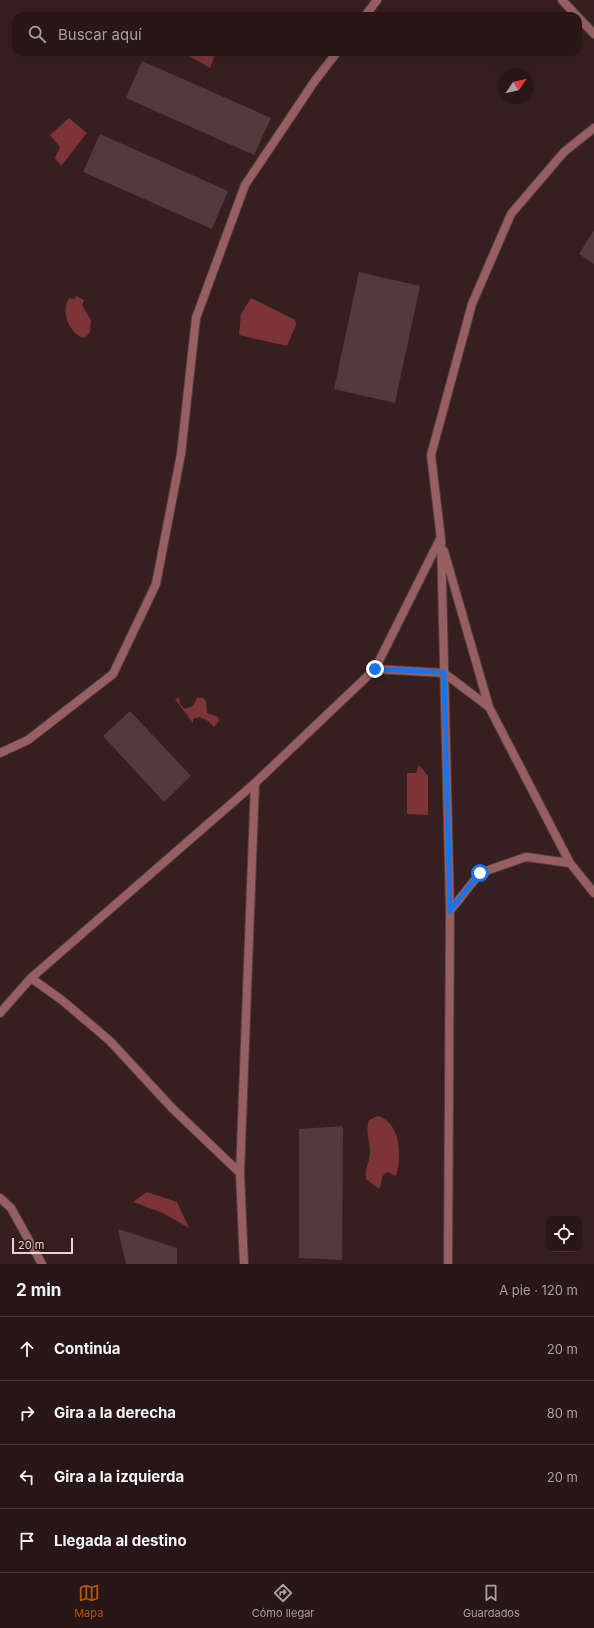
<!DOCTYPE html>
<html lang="es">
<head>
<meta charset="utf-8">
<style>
  :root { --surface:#291718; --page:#352425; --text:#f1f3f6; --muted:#a59fa2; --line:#453637; --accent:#b45309 }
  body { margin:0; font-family:Inter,sans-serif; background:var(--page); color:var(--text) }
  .controls { position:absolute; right:12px; bottom:12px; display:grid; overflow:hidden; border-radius:8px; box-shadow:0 4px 16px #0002 }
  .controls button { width:36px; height:36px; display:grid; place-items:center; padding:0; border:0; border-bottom:1px solid var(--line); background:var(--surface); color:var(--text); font:20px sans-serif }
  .compass { position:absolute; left:498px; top:68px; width:36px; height:36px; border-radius:50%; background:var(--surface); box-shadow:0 4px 16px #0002; rotate:56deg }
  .scale { position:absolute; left:12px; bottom:10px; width:61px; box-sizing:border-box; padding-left:4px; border:2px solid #e4d4d4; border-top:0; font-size:11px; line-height:14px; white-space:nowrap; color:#e4d4d4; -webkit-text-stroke:3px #2c1616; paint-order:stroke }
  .stop { position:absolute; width:12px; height:12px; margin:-9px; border:3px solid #1a73e8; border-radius:50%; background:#fff }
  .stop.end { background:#1a73e8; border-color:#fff; box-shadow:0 1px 4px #0008 }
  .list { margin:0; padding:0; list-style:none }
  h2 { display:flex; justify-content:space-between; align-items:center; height:52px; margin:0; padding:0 16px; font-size:17px }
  h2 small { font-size:13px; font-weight:400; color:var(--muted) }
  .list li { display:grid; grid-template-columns:26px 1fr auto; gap:12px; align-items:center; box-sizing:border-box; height:64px; padding:0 16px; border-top:1px solid var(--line) }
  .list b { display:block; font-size:15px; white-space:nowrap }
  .list em { font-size:13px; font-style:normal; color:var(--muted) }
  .icon { flex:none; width:22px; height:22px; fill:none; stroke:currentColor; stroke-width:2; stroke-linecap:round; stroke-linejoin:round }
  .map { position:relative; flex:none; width:594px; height:1264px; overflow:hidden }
  .search { position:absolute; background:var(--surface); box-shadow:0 4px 16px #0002; left:12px; right:12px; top:12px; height:44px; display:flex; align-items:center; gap:10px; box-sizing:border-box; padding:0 14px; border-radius:12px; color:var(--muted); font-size:15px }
  .sheet { height:308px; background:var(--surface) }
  nav { display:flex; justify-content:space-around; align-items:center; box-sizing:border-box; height:56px; border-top:1px solid var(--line); background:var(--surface); font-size:11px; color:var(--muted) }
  nav a { display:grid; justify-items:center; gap:2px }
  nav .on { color:var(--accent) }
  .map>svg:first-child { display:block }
  .water { fill:#7c3439 }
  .building { fill:#543a3a }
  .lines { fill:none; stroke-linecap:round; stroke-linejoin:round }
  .street-casing { stroke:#533c3d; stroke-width:10 }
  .street { stroke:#975f61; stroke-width:8 }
  .route { stroke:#1a73e8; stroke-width:5 }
</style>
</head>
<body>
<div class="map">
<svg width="594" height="1264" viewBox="0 0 594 1264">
  <rect width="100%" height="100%" fill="#371f20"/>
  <path class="water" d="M182,52H216L210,68Z
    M69,118L87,133L61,166L55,158L60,147L50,135Z
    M76,296L84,300L82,305L91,320L90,332L85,338C70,336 59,309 70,298L74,299Z
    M251,298L295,320L296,325L287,346L239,335L241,314Z
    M179,698L180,704L185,709L193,706L197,698H203L206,701L207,713L218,717L219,721L214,727L208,721L200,717L193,719V723L175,699Z
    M419,765L428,776V815L407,814V773H416Z
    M378,1116C401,1123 402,1156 396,1176L388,1172C379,1176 383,1182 379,1189L366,1179C365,1165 370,1163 370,1151C370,1139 365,1134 369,1120Z
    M147,1192L177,1202L189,1228L163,1213L133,1202Z"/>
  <path class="building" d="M142,61L271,118L254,155L126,98Z
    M100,134L228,191L212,229L83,172Z
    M594,230V264L579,254Z
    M359,272L420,286L395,403L334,389Z
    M130,711L191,776L164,802L103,736Z
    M343,1126L342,1260L299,1258V1129Z
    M118,1229L177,1248V1264H126Z"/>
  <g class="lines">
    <defs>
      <path id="street" d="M562,0L577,16
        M365,16L377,0
        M578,17L594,34
        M444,551L489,707L570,863L594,893
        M375,669L444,673L489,707
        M0,753L28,740L113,674L156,584L181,454L196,318L245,185L314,82L337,52
        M450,911L480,873L526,857L570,863
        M31,978L63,1001L110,1041L172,1108L240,1173
        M0,1013L31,978L255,783L375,669L440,539
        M0,1198L11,1208L42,1264
        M244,1264L240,1173L255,783
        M448,1264L450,911L441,539L431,455L472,304L511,214L564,152L594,128"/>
    </defs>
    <use href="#street" class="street-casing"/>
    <use href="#street" class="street"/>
  </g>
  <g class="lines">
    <path class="route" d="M375,669L444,672L450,911L480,873"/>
  </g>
</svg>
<div class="controls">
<button><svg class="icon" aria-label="locate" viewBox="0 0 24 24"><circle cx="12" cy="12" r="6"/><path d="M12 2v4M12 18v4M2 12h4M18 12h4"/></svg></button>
</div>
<svg class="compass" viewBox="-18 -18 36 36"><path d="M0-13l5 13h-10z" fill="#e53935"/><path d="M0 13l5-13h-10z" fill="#a59fa2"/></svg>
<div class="scale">20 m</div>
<div class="stop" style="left:480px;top:873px"></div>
<div class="stop end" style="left:375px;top:669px"></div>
<div class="search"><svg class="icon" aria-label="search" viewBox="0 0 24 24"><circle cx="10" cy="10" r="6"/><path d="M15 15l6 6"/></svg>Buscar aquí</div>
</div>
<section class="sheet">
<h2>2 min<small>A pie · 120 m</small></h2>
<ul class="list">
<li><svg class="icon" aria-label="ahead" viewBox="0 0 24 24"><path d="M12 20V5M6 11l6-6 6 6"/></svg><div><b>Continúa</b></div><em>20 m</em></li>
<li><svg class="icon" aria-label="right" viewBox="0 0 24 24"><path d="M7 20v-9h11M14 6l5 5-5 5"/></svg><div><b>Gira a la derecha</b></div><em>80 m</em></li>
<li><svg class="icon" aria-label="left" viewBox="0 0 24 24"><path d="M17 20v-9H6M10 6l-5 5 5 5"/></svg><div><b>Gira a la izquierda</b></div><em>20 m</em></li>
<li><svg class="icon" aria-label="arrive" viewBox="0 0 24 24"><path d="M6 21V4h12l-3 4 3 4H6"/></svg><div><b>Llegada al destino</b></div></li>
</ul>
</section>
<nav>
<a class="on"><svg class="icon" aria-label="map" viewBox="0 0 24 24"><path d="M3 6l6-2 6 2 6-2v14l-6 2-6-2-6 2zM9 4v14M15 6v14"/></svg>Mapa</a>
<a><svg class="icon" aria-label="directions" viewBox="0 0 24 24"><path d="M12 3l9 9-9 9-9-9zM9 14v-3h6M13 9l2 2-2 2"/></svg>Cómo llegar</a>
<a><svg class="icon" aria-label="saved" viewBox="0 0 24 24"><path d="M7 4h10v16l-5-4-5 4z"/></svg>Guardados</a>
</nav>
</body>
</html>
